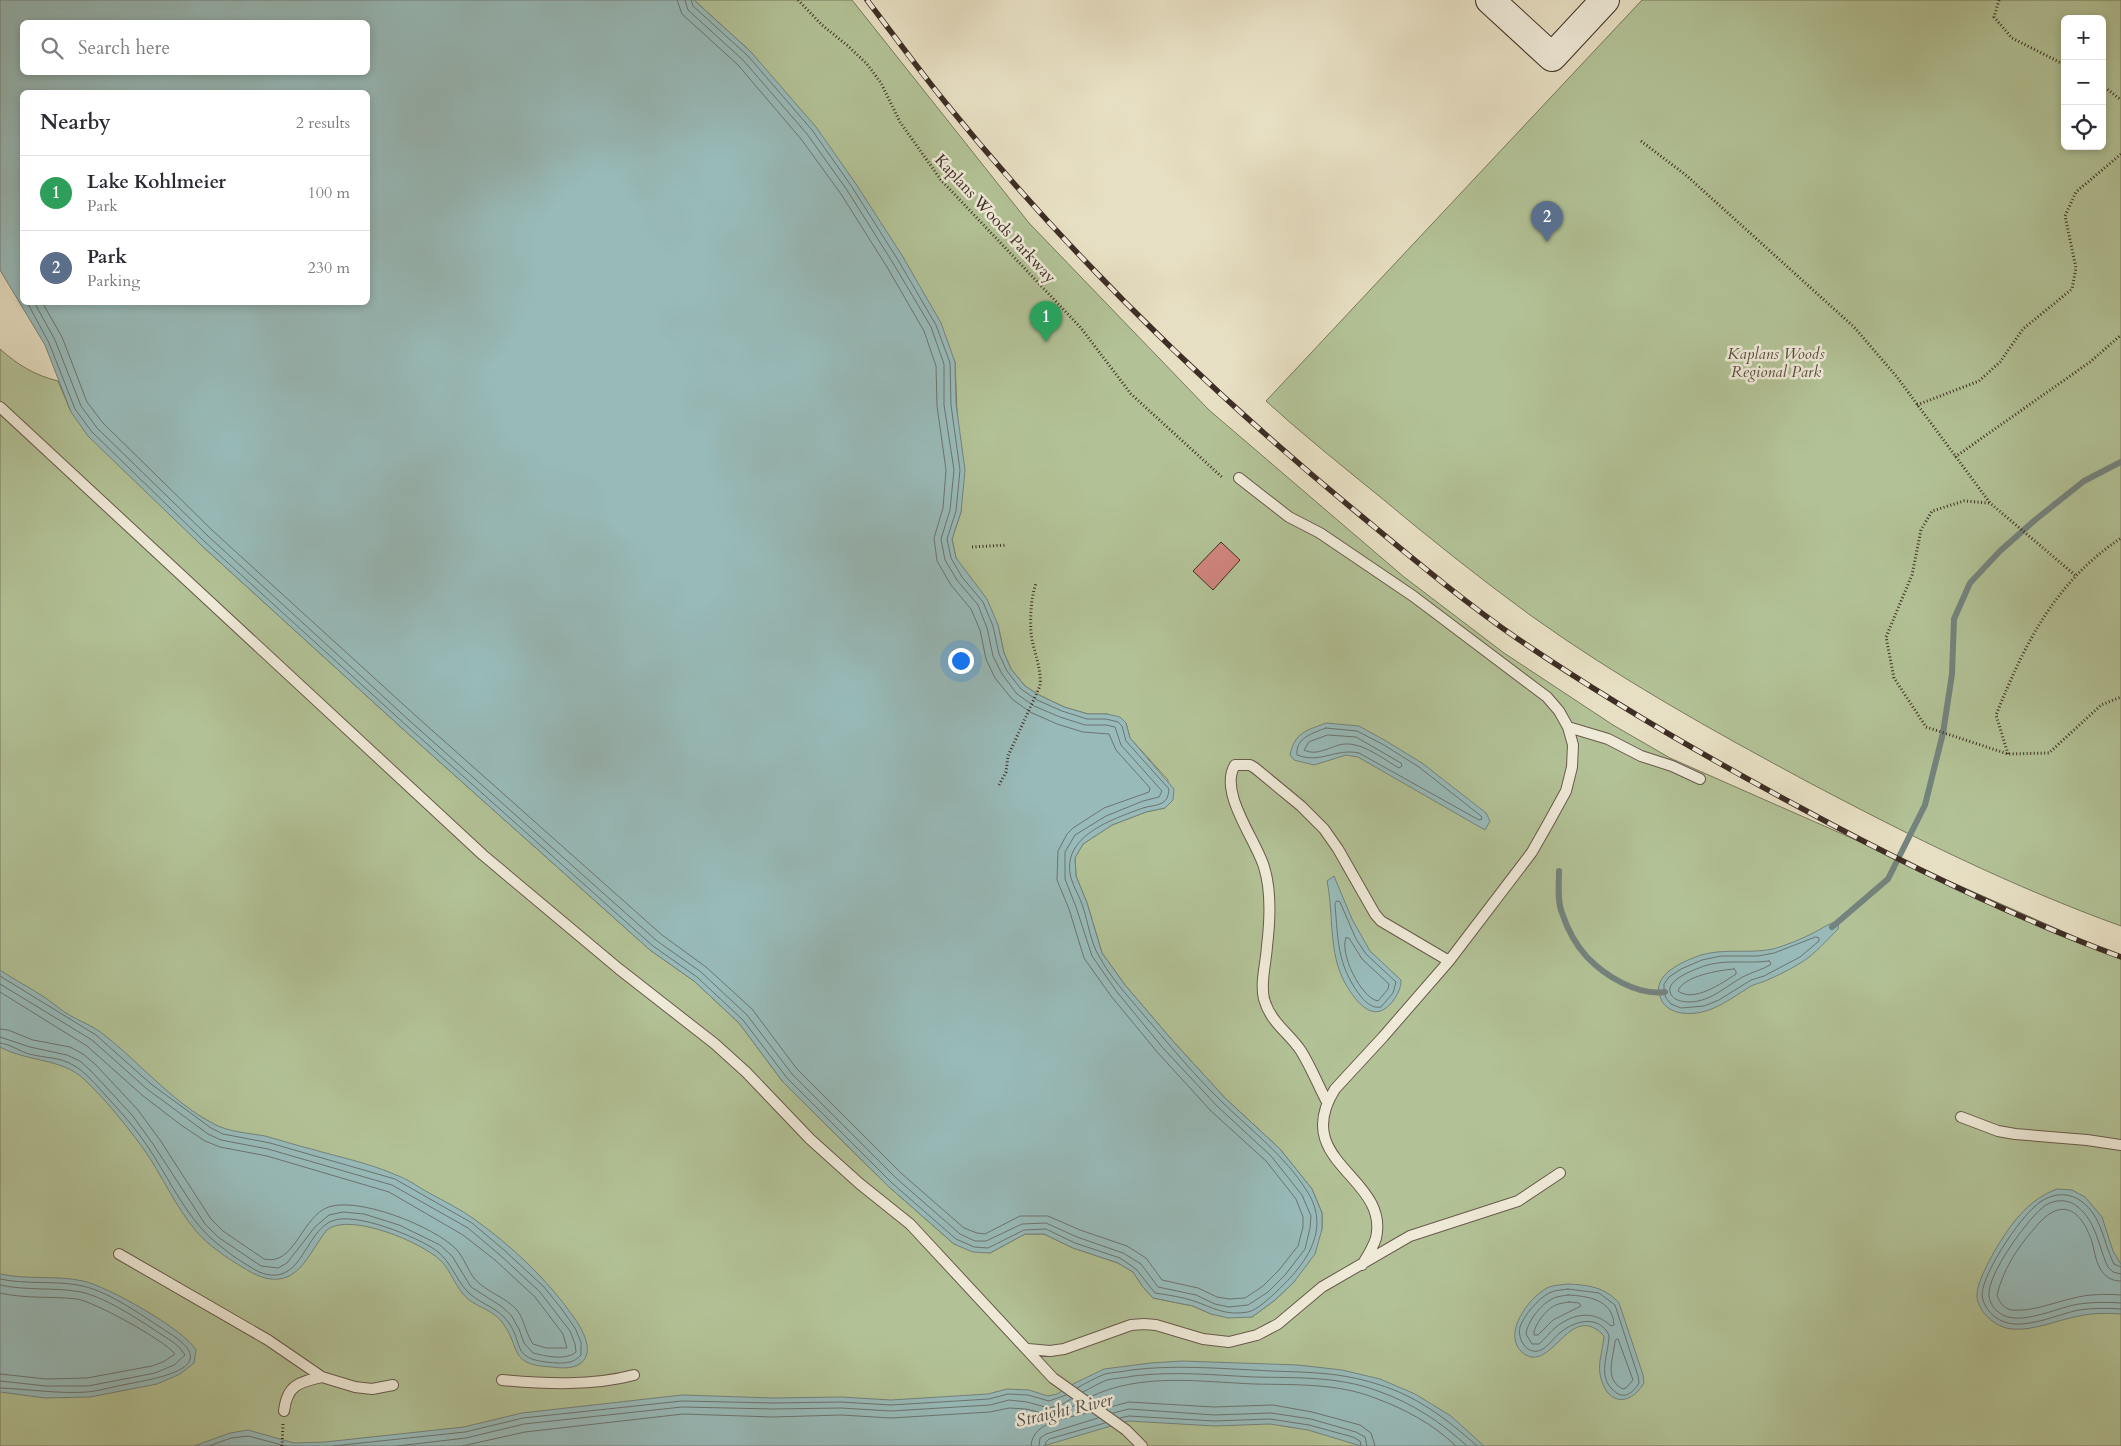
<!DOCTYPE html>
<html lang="en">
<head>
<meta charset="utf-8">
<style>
  :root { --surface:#fff; --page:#f2f2f3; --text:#2b2b33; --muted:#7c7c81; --line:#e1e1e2; --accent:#1a73e8 }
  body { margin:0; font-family:Cardo,serif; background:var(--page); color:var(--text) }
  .controls { position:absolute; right:15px; top:15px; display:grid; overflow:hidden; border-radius:8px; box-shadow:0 2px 8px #0003 }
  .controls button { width:45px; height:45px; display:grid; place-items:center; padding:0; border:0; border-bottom:1px solid var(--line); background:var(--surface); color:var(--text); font:25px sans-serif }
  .you { position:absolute; left:960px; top:660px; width:18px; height:18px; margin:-12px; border:4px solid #fff; border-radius:50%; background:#1a73e8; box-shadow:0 0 0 8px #1a73e833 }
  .badge { display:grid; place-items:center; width:32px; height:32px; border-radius:50%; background:var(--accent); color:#fff; font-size:16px; font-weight:700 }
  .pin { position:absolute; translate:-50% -41px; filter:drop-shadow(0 1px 2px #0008) }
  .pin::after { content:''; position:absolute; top:26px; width:18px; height:15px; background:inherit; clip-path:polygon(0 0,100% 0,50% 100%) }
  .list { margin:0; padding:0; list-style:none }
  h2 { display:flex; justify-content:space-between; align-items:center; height:65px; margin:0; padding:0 20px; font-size:21px }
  h2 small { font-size:16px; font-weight:400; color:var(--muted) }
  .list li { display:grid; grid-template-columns:32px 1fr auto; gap:15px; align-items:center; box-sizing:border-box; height:75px; padding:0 20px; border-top:1px solid var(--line) }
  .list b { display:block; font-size:19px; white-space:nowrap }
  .list p { margin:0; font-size:16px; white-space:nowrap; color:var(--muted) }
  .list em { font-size:16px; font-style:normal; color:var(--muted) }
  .icon { flex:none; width:28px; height:28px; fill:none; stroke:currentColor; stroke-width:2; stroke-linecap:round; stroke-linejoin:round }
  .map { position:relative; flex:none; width:2121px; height:1446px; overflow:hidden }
  .search { position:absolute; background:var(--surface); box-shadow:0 2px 8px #0003; left:20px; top:20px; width:350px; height:55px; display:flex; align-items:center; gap:12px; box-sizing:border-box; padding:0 18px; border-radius:8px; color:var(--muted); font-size:19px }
  .panel { position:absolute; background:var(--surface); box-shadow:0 2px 8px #0003; left:20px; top:90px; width:350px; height:215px; border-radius:8px }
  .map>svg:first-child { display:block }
  .green { fill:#b2c296; stroke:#78785e; fill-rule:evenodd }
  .water { fill:#98bbba; stroke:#74837e; fill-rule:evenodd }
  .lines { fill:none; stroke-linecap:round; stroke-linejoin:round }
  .shore { stroke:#6c7470; stroke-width:1 }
  .stream { stroke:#74837e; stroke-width:6 }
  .building { fill:#d0857f; stroke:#3f2e25 }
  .lane-casing { stroke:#695a4c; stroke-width:12 }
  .secondary-casing { stroke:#3f2e25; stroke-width:30 }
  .path { stroke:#3f2e25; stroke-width:3; stroke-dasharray:1 2.5; stroke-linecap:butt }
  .lane { stroke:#efead8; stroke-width:10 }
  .secondary { stroke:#efead8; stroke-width:28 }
  .rail-casing { stroke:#3f2e25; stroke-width:5.5 }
  .rail { stroke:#efead8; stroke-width:4; stroke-dasharray:11; stroke-linecap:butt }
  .labels { text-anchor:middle; stroke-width:5; stroke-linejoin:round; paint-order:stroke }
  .street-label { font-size:16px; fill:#3f2e25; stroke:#efead8 }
  .park-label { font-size:16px; font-style:italic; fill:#564c3c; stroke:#efead8 }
  .water-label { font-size:18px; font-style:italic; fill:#55514a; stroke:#efead8 }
</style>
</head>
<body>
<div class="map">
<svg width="2121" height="1446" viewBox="0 0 2121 1446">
  <rect width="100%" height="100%" fill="#e7dfc3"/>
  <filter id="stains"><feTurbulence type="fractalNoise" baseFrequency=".004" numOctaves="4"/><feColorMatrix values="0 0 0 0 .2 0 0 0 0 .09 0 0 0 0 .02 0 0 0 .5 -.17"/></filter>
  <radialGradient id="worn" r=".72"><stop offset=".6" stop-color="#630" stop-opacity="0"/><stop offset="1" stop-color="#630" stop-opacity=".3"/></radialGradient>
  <path class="green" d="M694,0H852L1029,223L1209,410L1404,577L1504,653L1613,725L1670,758L2121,957V1446H0V349C18,365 34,375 58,381L71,412L200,544L404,730L650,950L694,981L739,1023L783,1082L888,1186L954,1244L990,1253L1025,1234H1044L1073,1248L1118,1263L1133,1272L1143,1287L1153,1298L1193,1306L1211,1314L1252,1317L1275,1300L1294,1282L1322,1229V1213L1312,1189L1280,1149L1225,1098L1172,1040L1125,985L1102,953L1087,903L1076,876L1075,857L1083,844L1112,825L1146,812L1165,808L1168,780L1130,738L1126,723L1107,714H1088L1064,707L1039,695L1025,686L1011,669L1004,653L998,625L956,558L952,539L961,512L955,362L751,52Z
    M1642,0H2121V926C2013,887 1910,836 1808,782C1713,731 1618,678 1530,615C1478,577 1428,537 1379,496C1341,465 1302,434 1266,401ZM2065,19H2102V146H2065Z"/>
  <path class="water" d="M0,0H694L751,52L816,127L856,184L903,257L941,323L955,362L956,404L965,470L961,512L952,539L956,558L987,599L998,625L1004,653L1011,669L1025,686L1039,695L1064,707L1088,714H1107L1120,717L1126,723L1130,738L1174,789L1173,800L1165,808L1146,812L1112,825L1083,844L1075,858L1076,876L1087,903L1102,953L1125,985L1172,1040L1225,1098L1280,1149L1312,1189L1322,1213V1229L1315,1254L1294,1282L1275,1300L1252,1317L1228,1318L1211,1314L1193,1306L1153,1298L1143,1287L1133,1272L1118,1263L1073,1248L1044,1234H1025L990,1253L973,1252L954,1244L888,1186L783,1082L739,1023L694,981L650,950L404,730L200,544L88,436L71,412L45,345L0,270ZM22,22H368V72H22ZM22,92H368V302H22Z
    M1326,723L1359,726L1386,741L1422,763L1486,813L1490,821L1485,830L1358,757L1346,755L1314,765L1294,760L1290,755C1295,732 1306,731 1326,723Z
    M1334,876L1352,919L1370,951L1401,980C1401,988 1398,994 1393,1001C1374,1026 1356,1002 1345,983C1328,952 1334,915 1327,881Z
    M1839,921L1838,929C1827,940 1815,954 1802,962C1791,969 1777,976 1765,981C1760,983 1755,984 1751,986C1730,999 1708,1017 1682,1013C1673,1012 1664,1007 1661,999C1649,975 1684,961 1701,955C1725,948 1749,954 1773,949C1787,945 1802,939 1815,932C1823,928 1829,923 1839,921Z
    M0,970C13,979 27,986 41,995C51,1001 60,1010 71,1016C80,1021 90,1025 99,1031C138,1060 170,1101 214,1124C229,1132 248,1133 265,1136C280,1140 295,1145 311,1149C339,1157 369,1163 396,1175C408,1179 418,1187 429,1193C444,1201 460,1209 474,1219C512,1246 549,1281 575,1319C584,1332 596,1355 578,1365C570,1369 560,1368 552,1367C507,1365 522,1348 502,1322C493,1310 479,1308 468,1299C455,1288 452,1271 440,1260C421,1242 352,1213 328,1229C315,1243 306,1269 287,1277C271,1283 257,1276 244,1268C227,1258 209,1246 196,1231C175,1206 162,1175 143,1148C125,1124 106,1100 84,1079C61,1058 28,1062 0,1047Z
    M2057,1189L2072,1190L2085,1197L2102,1217L2113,1251L2121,1264V1314C2107,1313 2093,1313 2079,1316C2057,1320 2034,1331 2012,1329C1996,1328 1976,1311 1977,1294C1978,1280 1988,1264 1994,1252C2010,1225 2027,1200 2057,1189Z
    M0,1274C28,1280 56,1275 83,1281C107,1286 185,1330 196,1350L194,1363L180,1374L157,1384L90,1397L45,1398L0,1392Z
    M1568,1284C1588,1285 1605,1287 1619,1303L1643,1375L1644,1383C1628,1409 1605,1403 1600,1374C1598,1362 1603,1349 1604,1336C1571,1300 1553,1370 1526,1355C1498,1338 1529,1296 1549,1287C1554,1285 1562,1285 1568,1284Z
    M1182,1361L1298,1365L1342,1370L1380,1379L1415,1394L1451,1416L1484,1446H1361L1308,1430L1270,1424L1215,1426L1128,1421L1043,1446H194L230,1433L248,1430L294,1443L325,1442L464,1427L522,1413L682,1395L773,1398L841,1397L891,1400L988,1394L1007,1389L1029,1390L1048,1396L1057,1394L1073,1384L1104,1369L1151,1363Z"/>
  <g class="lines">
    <path class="shore" d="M27,302L49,343L75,409L92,432L204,541L407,726L653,946L697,977L743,1020L787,1078L892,1183L956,1239L974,1247L988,1248L1024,1230L1046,1229L1075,1243L1120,1258L1136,1269L1155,1293C1168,1295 1182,1297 1194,1301C1214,1308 1225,1316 1248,1312C1257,1310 1270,1298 1277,1291C1305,1265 1332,1230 1307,1191C1286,1157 1251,1130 1222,1102C1194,1075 1168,1043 1142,1013C1127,995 1110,977 1099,956C1091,944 1088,922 1083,907C1080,897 1074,888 1071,878C1060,836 1113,819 1143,808C1149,806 1157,806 1162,803C1168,800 1168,795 1169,789L1126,741L1122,726L1118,722L1106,719H1087L1062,711L1037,700L1021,689L1007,671L999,654L993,626L983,602L962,577L951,558L947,539L956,511L960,470L951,405L950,363L936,325L898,260L852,187L812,130L748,56L693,6L691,0
      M34,302L55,340L81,406L97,428L208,536L411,722L657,941L701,972L747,1015L792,1074L896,1178L960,1234L975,1241H986L1022,1224L1046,1223L1077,1237L1123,1253L1141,1264L1158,1287L1196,1295L1215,1304L1229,1307L1248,1305L1268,1292L1285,1275L1305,1249L1310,1228L1311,1216L1302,1195L1271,1156L1217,1106L1163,1048L1117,992L1092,956L1076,907L1065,879V852L1075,835L1106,816L1143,801L1159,797L1162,791L1121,745L1115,727L1106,725H1085L1060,717L1034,706L1017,694L1002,674L993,656L987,628L978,605L957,580L945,560L941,539L950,510L954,470L944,405V364L931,327L893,263L847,190L807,134L743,60L688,10L685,0
      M42,302L62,337L87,402L103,423L213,531L416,716L662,935L706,967L752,1009L797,1069L901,1173L964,1228L977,1233L985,1234L1020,1216H1048L1080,1230L1127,1246L1146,1258L1162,1280L1198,1288L1217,1297L1229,1299L1245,1298L1263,1286L1279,1270L1298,1246L1303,1227V1217L1296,1199L1266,1161L1211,1111L1158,1053L1111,996L1084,958L1069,909L1057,880L1058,851L1067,834L1073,828L1104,808L1149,792L1150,788L1116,750L1109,734L1083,732L1057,724L1030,712L1012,699L995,678L986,659L980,630L971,609L951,585L937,561L934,538L943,508L946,470L937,406L936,366L924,331L887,267L841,194L801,139L738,65L682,14L677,0
      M1326,728L1357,731L1384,745L1419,767L1481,816L1482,819L1479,820L1359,753C1335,748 1321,764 1297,755C1295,738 1313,733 1326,728Z
      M1328,735L1356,737L1401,763L1402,766L1399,768C1383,759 1364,743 1345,744C1331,745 1318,757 1304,750L1309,742Z
      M1337,901L1340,902L1356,939L1366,954L1396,982L1393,993L1381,1007C1372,1009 1364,1001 1359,994C1337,964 1338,939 1335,904Z
      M1816,937L1819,938V941L1800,957L1764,976L1751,980L1719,1000L1704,1006L1681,1008L1671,1004L1666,998L1664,992V984L1669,977L1681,969L1702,960L1721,956H1758L1774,953Z
      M1346,938H1349L1362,959L1389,984L1388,989L1378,1001C1361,998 1339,953 1346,938Z
      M1769,961L1771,963L1770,965C1763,969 1756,971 1749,974C1728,983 1714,1001 1690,1002C1684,1002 1676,1001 1672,996C1661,981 1694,970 1704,966C1725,959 1747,964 1769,961Z
      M1734,969L1736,971V974C1722,983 1694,1003 1678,991C1683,976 1720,970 1734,969Z
      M0,976L96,1035L151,1084L211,1128L223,1134L270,1143L395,1179L472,1223L504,1250L544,1287L561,1308L575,1328L581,1342V1355C574,1363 566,1363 557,1363C505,1360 528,1343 504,1317C493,1306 477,1302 467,1291C455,1278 451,1262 437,1251C418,1237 354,1211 332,1221C304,1232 302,1289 259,1272C251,1268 241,1261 233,1256C222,1247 210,1239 201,1228C180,1204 166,1174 148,1147C136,1129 122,1113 107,1097C97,1086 86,1072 73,1065C60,1057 44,1058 29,1054C19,1051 10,1044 0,1043
      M0,984L92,1040L147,1089L208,1134L221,1140L268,1149L392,1185L468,1228L500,1255L540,1292L570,1331L575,1344L576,1352C565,1361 545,1356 533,1353L524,1343L519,1329L511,1315L501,1306L471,1287L452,1256L440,1245L399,1225L364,1214L343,1212L329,1215L315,1227L287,1263L278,1268L261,1266L218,1237L205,1224L153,1144L132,1115L91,1071L80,1061L67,1055L30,1047L0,1037
      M0,992L87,1046L142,1095L181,1125L205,1141L220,1147L267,1156L389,1192L463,1235L495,1260L535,1297L563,1334L567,1348H546L533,1344C526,1334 525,1321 517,1310C506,1298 492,1294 480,1284C469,1276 466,1260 457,1250C436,1227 352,1193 324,1209C300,1223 293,1266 264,1259L223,1231L211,1219L160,1140L138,1110L96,1065L83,1054L70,1047L33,1040L8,1030L0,1029
      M2121,1267L2114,1264C2103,1242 2102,1216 2081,1201C2070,1193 2057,1193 2045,1199C2025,1208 1982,1273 1982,1295C1983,1306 1992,1317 2002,1321C2023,1331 2058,1314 2079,1310C2093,1308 2107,1308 2121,1309
      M2121,1274L2113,1272L2108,1267C2098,1246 2097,1223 2078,1207C2069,1199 2056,1199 2046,1205C2029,1216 1986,1276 1989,1296C1990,1305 1997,1313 2005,1316C2025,1324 2059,1307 2079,1304C2093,1302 2107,1302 2121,1303
      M0,1279C27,1285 56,1280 83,1286C112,1293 144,1317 169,1333C225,1368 157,1378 128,1384C114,1386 100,1391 87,1392C57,1394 29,1389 0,1388
      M2121,1281C2114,1281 2109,1279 2104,1274C2096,1265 2095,1253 2092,1242C2080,1206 2059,1197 2034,1229C2017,1248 2003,1270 1997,1295C1999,1302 2004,1309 2012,1310C2032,1312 2055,1302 2074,1298C2089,1294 2106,1294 2121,1295
      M0,1285C27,1291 54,1287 81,1292C109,1298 148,1326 173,1342L180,1348L185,1355L174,1365L155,1373L88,1386H46L0,1381
      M1568,1289L1599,1293L1615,1305L1638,1376L1639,1383C1635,1389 1629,1397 1621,1395C1617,1394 1614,1391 1611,1388C1598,1374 1609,1352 1609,1335C1599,1315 1576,1320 1561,1332C1554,1337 1549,1346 1541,1350C1527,1356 1517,1339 1520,1327C1524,1315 1538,1299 1549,1293C1555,1290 1562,1290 1568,1289Z
      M0,1293C26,1299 51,1296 77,1299C95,1302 164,1340 175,1354L163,1362L152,1366L87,1378L46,1379L0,1374
      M1568,1295C1589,1296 1613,1300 1614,1325L1611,1326C1594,1310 1574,1313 1556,1327C1550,1332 1545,1339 1539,1344H1532L1526,1334C1527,1322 1541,1304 1552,1299C1557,1296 1563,1296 1568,1295Z
      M1569,1302L1579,1303L1581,1306L1553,1320L1538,1335H1534C1533,1326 1547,1308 1556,1305C1560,1303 1565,1303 1569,1302Z
      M1618,1339L1633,1380L1626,1388L1623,1389C1603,1379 1614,1357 1615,1341Z
      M1077,1388C1086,1383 1095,1378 1105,1374C1113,1372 1123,1372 1131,1370C1172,1365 1212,1368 1253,1370C1298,1373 1333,1370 1377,1384C1417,1396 1447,1419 1477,1446
      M1083,1392C1091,1388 1099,1383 1107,1380C1115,1378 1125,1378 1133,1376C1174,1371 1213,1375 1254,1377C1296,1378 1338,1376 1378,1391C1412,1403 1441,1422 1467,1446
      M1090,1397C1142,1372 1200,1382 1255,1384C1295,1385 1337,1383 1375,1398C1405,1409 1433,1424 1456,1446
      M1106,1408L1129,1402L1214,1407L1273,1405L1312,1412L1360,1425L1371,1433L1375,1446
      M1113,1413L1129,1409L1214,1415L1271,1413L1311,1419L1356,1432L1365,1437L1367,1446
      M1120,1418L1129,1416L1214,1421L1270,1419L1309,1425L1353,1437L1360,1441L1361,1446
      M209,1446L231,1438L248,1436L286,1446
      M333,1446L465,1432L523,1418L682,1401L773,1403L841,1402L891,1405L989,1399L1008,1394L1028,1395L1049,1401L1066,1395
      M397,1446L466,1438L524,1424L682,1407L773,1409L841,1408L891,1411L990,1405L1009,1400L1027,1402L1049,1408L1061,1405L1071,1399
      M462,1446L525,1432L683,1414L773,1417L841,1415L891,1418L990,1412L1009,1408L1026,1409L1050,1415L1064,1412L1078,1403
      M1031,1446C1032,1420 1071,1418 1091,1412
      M1039,1446L1040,1438L1046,1434L1098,1418
      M1045,1446L1046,1442L1049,1439L1105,1423"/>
    <path class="stream" d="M1559,871C1559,884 1557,901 1562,913C1567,928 1576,945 1587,957C1605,976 1638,996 1665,992
      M1832,927L1888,879L1925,805L1943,733L1952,674L1954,619L1970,583L2000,551L2035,520L2084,481L2121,462"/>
  </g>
  <path class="building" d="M1221,542L1240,560L1213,590L1193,571Z"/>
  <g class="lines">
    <defs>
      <path id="lane" d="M0,407L483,855L619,969L715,1044L746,1072L810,1139L860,1184L910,1224L1053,1378L1126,1430L1142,1446
        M1239,478L1289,517L1320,533L1413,596L1547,697L1559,711L1568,727L1573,745L1572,767L1566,791L1549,822L1532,852L1449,961L1383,1037L1335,1089C1289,1162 1390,1177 1376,1238C1373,1248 1367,1257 1362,1265
        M1568,727L1608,739L1641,756L1672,766L1700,779
        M1327,1102C1318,1085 1311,1067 1301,1051C1289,1033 1270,1022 1264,999C1260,982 1266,964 1267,946C1270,921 1272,892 1264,867C1256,840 1218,792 1235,765H1250L1255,768L1301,806L1324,829L1338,849L1375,914L1381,921L1449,961
        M1961,1117L1998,1131L2015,1134L2087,1140L2121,1145
        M119,1254L268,1340L322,1377L355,1387L372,1389L393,1385
        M1028,1349L1050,1351L1064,1349L1131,1325L1144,1324L1156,1325L1203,1339L1229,1342L1257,1335L1278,1324L1322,1287L1410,1236L1518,1201L1560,1173
        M502,1380C545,1384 593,1386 634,1375
        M284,1411C287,1385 299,1382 322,1377"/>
      <path id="secondary" d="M1490,0L1552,57L1605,0"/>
    </defs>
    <use href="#lane" class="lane-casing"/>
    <use href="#secondary" class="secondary-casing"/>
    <path class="path" d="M798,0L822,25L848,46L867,64L881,83L900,122L941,180L1081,328L1131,394L1223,478
      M1999,0L1994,17L2012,38L2065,65
      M2102,85L2121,100
      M1641,141L1687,176L1854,327L1897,377L1990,503L2075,575
      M1917,405L1979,381L2000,362L2023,329L2072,289L2076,268L2065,216L2076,192L2121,154
      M1955,457L2090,362L2121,335
      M1989,503L1964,501L1932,511L1921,530L1912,575L1886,637L1894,678L1926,727L2008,754L2049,753L2101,705L2121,697
      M972,547L1007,545
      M2008,754L1996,715C2025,643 2055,582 2121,538
      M999,785L1006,772L1008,756L1040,686C1042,668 1033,651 1031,633C1030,617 1031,598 1036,583
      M282,1446L283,1424"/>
    <use href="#lane" class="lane"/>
    <use href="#secondary" class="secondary"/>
    <defs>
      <path id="rail" d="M867,0C893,34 918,69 945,102C1068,254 1209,391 1360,515C1412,558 1463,601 1518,639C1609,701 1704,756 1801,808C1904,864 2011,916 2121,957"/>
    </defs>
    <use href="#rail" class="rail-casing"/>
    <use href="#rail" class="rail"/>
  </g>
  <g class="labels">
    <g class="street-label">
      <text transform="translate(996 218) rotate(47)" y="6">Kaplans Woods Parkway</text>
    </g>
    <g class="park-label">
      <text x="1776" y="359">Kaplans Woods<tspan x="1776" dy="18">Regional Park</tspan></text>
    </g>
    <g class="water-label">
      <text transform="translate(1064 1410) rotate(-13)" y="6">Straight River</text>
    </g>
  </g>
  <rect width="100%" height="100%" filter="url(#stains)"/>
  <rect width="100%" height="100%" fill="url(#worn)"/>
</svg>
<div class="controls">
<button>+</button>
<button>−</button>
<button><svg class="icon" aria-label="locate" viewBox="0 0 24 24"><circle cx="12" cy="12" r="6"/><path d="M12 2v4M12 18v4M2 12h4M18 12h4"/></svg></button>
</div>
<div class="you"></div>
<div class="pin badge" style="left:1046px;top:342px;background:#2e9e5b">1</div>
<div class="pin badge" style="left:1547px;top:242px;background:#5c6f8a">2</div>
<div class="search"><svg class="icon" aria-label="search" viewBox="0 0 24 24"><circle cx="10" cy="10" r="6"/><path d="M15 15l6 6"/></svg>Search here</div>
<section class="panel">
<h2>Nearby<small>2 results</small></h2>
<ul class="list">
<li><span class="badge" style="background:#2e9e5b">1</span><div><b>Lake Kohlmeier</b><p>Park</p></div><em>100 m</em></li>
<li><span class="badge" style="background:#5c6f8a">2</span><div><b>Park</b><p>Parking</p></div><em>230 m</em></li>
</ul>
</section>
</div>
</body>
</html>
